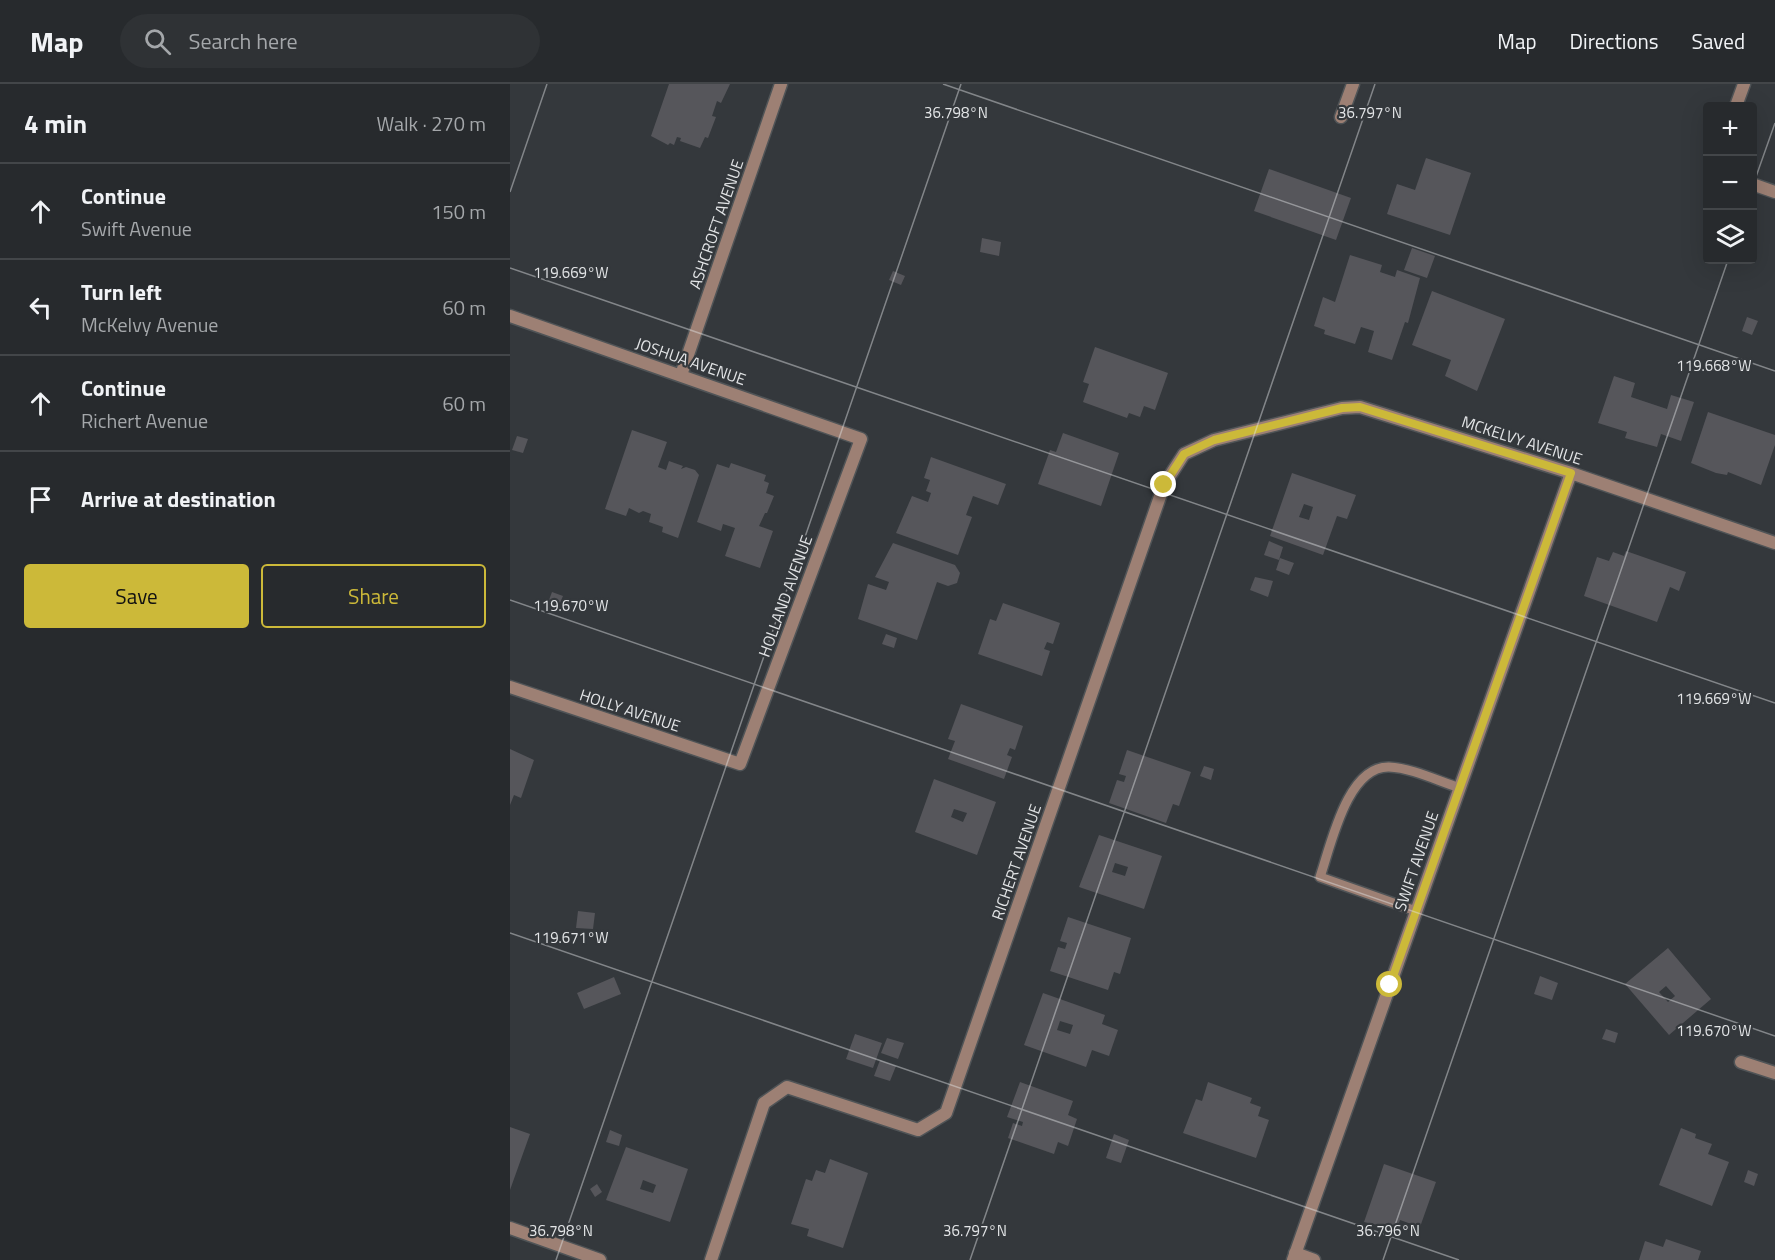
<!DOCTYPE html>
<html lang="en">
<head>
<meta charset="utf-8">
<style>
  :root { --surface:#272a2d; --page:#2f3235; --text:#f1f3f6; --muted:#a4a7aa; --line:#434649; --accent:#ccb939 }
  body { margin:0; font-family:"Titillium Web",sans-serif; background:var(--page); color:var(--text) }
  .controls { position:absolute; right:18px; top:18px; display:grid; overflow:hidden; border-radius:6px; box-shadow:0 6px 24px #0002 }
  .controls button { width:54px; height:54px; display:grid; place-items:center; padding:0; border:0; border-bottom:2px solid var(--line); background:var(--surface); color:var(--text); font:30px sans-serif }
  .stop { position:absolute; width:18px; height:18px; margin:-14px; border:4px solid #ccb939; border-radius:50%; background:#fff }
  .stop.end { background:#ccb939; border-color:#fff; box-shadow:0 2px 6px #0008 }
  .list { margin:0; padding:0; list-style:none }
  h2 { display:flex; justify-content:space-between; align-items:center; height:78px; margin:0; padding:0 24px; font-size:26px }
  h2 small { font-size:20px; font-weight:400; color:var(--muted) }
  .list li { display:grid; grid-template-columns:39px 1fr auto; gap:18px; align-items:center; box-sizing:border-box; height:96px; padding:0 24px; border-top:2px solid var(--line) }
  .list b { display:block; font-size:22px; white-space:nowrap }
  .list p { margin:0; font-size:20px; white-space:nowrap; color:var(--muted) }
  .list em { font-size:20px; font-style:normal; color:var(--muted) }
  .actions { display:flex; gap:12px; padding:18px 24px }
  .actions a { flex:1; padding:14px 0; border:2px solid var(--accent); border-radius:6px; text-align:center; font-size:21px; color:var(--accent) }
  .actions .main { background:var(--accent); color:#111 }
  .icon { flex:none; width:33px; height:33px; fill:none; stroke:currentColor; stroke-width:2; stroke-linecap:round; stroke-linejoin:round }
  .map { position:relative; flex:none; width:1265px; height:1176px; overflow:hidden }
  header { display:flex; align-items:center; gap:36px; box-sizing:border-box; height:84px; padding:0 30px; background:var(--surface); border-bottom:2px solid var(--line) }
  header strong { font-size:28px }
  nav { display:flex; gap:33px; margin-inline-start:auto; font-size:21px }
  .search { width:420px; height:54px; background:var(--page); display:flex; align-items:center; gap:15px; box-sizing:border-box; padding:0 21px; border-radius:33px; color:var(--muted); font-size:22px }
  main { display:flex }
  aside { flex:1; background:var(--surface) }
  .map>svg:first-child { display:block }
  .building { fill:#56565b; fill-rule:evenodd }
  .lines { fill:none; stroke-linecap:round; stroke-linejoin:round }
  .service-casing { stroke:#505457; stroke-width:12 }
  .minor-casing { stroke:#505457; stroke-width:15 }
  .service { stroke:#9d8074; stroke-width:9 }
  .minor { stroke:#9d8074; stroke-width:12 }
  .route { stroke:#ccb939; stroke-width:8 }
  .ticks { fill:none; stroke:#e3e5e7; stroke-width:1.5; stroke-opacity:0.45 }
  .labels { text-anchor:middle; stroke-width:4.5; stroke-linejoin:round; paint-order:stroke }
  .street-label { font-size:16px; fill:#e3e5e7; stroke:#34383c }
  .ticks-label { font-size:15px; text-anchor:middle; fill:#e3e5e7; stroke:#34383c; stroke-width:4.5; stroke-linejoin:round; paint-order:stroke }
</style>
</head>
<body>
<header>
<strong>Map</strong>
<div class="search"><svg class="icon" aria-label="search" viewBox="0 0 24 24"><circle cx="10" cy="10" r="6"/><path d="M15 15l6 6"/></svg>Search here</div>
<nav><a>Map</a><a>Directions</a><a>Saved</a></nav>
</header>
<main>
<aside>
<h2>4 min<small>Walk · 270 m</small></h2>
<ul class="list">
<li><svg class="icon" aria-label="ahead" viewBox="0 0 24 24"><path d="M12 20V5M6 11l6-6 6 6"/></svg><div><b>Continue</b><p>Swift Avenue</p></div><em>150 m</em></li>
<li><svg class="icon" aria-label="left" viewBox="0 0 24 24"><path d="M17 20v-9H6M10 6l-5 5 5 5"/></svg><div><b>Turn left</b><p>McKelvy Avenue</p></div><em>60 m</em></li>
<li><svg class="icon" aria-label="ahead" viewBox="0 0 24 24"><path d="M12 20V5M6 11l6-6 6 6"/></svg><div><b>Continue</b><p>Richert Avenue</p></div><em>60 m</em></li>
<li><svg class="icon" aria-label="arrive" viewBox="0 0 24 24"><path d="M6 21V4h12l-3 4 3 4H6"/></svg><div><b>Arrive at destination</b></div></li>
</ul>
<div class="actions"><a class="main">Save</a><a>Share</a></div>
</aside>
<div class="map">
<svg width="1265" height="1176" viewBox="0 0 1265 1176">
  <rect width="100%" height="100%" fill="#34383c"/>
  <path class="building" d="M159,0H220L211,19L207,17L202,32L206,33L198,54L195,53L190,64L170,57L171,54L167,53L164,61L160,59L158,61L141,52Z
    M916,74L961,89L940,151L877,130L887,100L905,106Z
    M759,85L841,114L826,156L744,127Z
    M472,154L491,158L489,172L470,168Z
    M902,164L925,172L917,194L894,186Z
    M840,171L872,181L870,188L885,193L887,186L910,194L898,239L895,238L882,276L858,268L864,247L851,243L845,260L814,250L815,246L804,242L813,213L825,218Z
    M383,187L395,192L391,201L379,196Z
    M922,207L995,235L967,307L935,292L941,276L902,261Z
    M1237,233L1248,237L1242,251L1232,247Z
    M585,263L658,289L645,326L634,322L630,333L619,329L617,334L573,318L579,300L573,298Z
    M1104,292L1125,299L1121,313L1157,325L1161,311L1184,318L1171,357L1151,350L1147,363L1115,354L1117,348L1088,339Z
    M1198,328L1265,351V361L1251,401L1218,388L1217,391L1206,389L1181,379Z
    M122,346L157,358L148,383L156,386L159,377L173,382L171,385L176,383L185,386L189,391L168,454L152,448L153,443L139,438L141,430L133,427L129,429L119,424L116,432L95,425Z
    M553,349L609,369L591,422L528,400L540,366L546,368Z
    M7,352L18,355L13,369L2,366Z
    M421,373L496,400L488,421L463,412L456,431L462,433L448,471L386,449L402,412L418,418L421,409L416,407L420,396L414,394Z
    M221,379L256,391L254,397L259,399L256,409L264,412L257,429H255L249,442L263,447L250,484L215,472L225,444L213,440L211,447L187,438L207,380L219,384Z
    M782,389L846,411L837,435L827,432L813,471L760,452ZM794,420L803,423L799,436L789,433Z
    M759,457L773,463L769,476L754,471Z
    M383,459L445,481L450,489L447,499L438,502L427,498L407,556L348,535L358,500L376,506L379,498L365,493Z
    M1116,467L1176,488L1169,507L1160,503L1147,538L1074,512L1087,473L1099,477L1103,468L1114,472Z
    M770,474L784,479L779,491L766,486Z
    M745,493L763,497L758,513L740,506Z
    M42,508L53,512L46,528L36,524Z
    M493,519L550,539L543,560L537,558L534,565L540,567L532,592L468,570L480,535L486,537Z
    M376,550L387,554L384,564L372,560Z
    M451,620L513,642L505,666L500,664L497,671L502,673L494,695L438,675L445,657L438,655Z
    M0,665L24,676L11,714L4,711L0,721Z
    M617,666L681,688L669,722L663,720L656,739L599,719L607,696L614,698L616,692L609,690Z
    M694,682L704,685L701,696L690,692Z
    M424,695L486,718L467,771L405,748ZM444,725L457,729L453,738L441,733Z
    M589,751L652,772L634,825L569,803ZM605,779L618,783L615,792L602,788Z
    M68,827L85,829L83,845L66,844Z
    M558,833L621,854L610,890L604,888L598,906L540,887L548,863L555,865L557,859L550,857Z
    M1158,864L1201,915L1159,951L1115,900ZM1156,902L1165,912L1158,918L1149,908Z
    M1030,892L1048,899L1042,916L1024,910Z
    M104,893L111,910L74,925L67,909Z
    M533,909L595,931L592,940L608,946L599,972L582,966L576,983L514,961ZM550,937L563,941L560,950L547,946Z
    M1096,945L1108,949L1105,959L1092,955Z
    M345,950L372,959L363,984L336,975Z
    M377,954L394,959L388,975L371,969Z
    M370,976L386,982L380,997L364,992Z
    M510,998L563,1017L558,1031L567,1035L558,1062L548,1058L544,1070L498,1054L503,1039L512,1042L513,1038L497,1033Z
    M698,998L742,1014L740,1019L751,1023L748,1032L759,1036L746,1074L673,1049L686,1015L692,1017Z
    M0,1043L20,1050L0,1106Z
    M1171,1044L1186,1050L1185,1054L1202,1060L1198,1070L1219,1078L1202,1122L1149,1101Z
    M100,1046L112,1051L109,1062L96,1058Z
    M604,1050L619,1056L611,1079L596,1074Z
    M116,1063L178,1085L160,1138L96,1116ZM133,1096L146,1101L143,1109L130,1105Z
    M320,1075L358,1089L333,1164L297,1152L299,1145L281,1140L296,1095L302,1097L306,1086L315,1089Z
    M874,1080L926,1098L910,1143L890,1136L887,1145L854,1138Z
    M1238,1086L1248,1090L1244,1102L1234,1098Z
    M87,1100L92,1108L85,1113L80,1105Z
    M1156,1155L1191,1167L1188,1176H1129L1135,1157L1153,1163Z"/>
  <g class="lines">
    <defs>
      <path id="service" d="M906,827L810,793C821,761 837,682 879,683C902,684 928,697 950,704"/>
      <path id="minor" d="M1226,22L1234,0
        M831,33L843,0
        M1242,100L1265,108
        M0,232L351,355L230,680L0,603
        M171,291L271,0
        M1231,978L1265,989
        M0,1144L90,1176
        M785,1169L804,1176
        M201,1176L254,1019L277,1003L408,1046L436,1029L654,401L674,370L704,356L832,324L850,323L1061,389L1265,459
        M783,1176L1061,389"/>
    </defs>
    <use href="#service" class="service-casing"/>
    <use href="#minor" class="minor-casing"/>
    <use href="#service" class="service"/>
    <use href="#minor" class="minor"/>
  </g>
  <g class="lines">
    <path class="route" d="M654,401L674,370L704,356L832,324L850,323L1061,389L880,901"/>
  </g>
  <path class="ticks" d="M433,0L1265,287M1242,104L1265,39M0,108L37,0M0,184L1265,619M0,516L1265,952M0,849L949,1176M46,1176L451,0M460,1176L865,0M873,1176L1218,176"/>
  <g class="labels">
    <g class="street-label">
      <text transform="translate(206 140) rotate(-71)" y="6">ASHCROFT AVENUE</text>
      <text transform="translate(181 277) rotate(19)" y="6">JOSHUA AVENUE</text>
      <text transform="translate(1012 356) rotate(18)" y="6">MCKELVY AVENUE</text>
      <text transform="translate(275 512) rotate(-70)" y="6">HOLLAND AVENUE</text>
      <text transform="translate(120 626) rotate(18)" y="6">HOLLY AVENUE</text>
      <text transform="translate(906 777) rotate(-71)" y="6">SWIFT AVENUE</text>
      <text transform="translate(506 778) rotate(-71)" y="6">RICHERT AVENUE</text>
    </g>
  </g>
  <g class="ticks-label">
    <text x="446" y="34">36.798°N</text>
    <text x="860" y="34">36.797°N</text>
    <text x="61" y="194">119.669°W</text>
    <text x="1204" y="287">119.668°W</text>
    <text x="61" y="527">119.670°W</text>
    <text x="1204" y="620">119.669°W</text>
    <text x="61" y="859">119.671°W</text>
    <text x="1204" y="952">119.670°W</text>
    <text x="51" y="1152">36.798°N</text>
    <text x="465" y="1152">36.797°N</text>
    <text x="878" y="1152">36.796°N</text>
  </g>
</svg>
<div class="controls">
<button>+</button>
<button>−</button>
<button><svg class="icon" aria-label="layers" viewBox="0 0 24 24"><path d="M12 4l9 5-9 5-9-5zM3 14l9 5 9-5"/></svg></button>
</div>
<div class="stop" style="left:880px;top:901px"></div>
<div class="stop end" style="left:654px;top:401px"></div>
</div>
</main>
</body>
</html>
